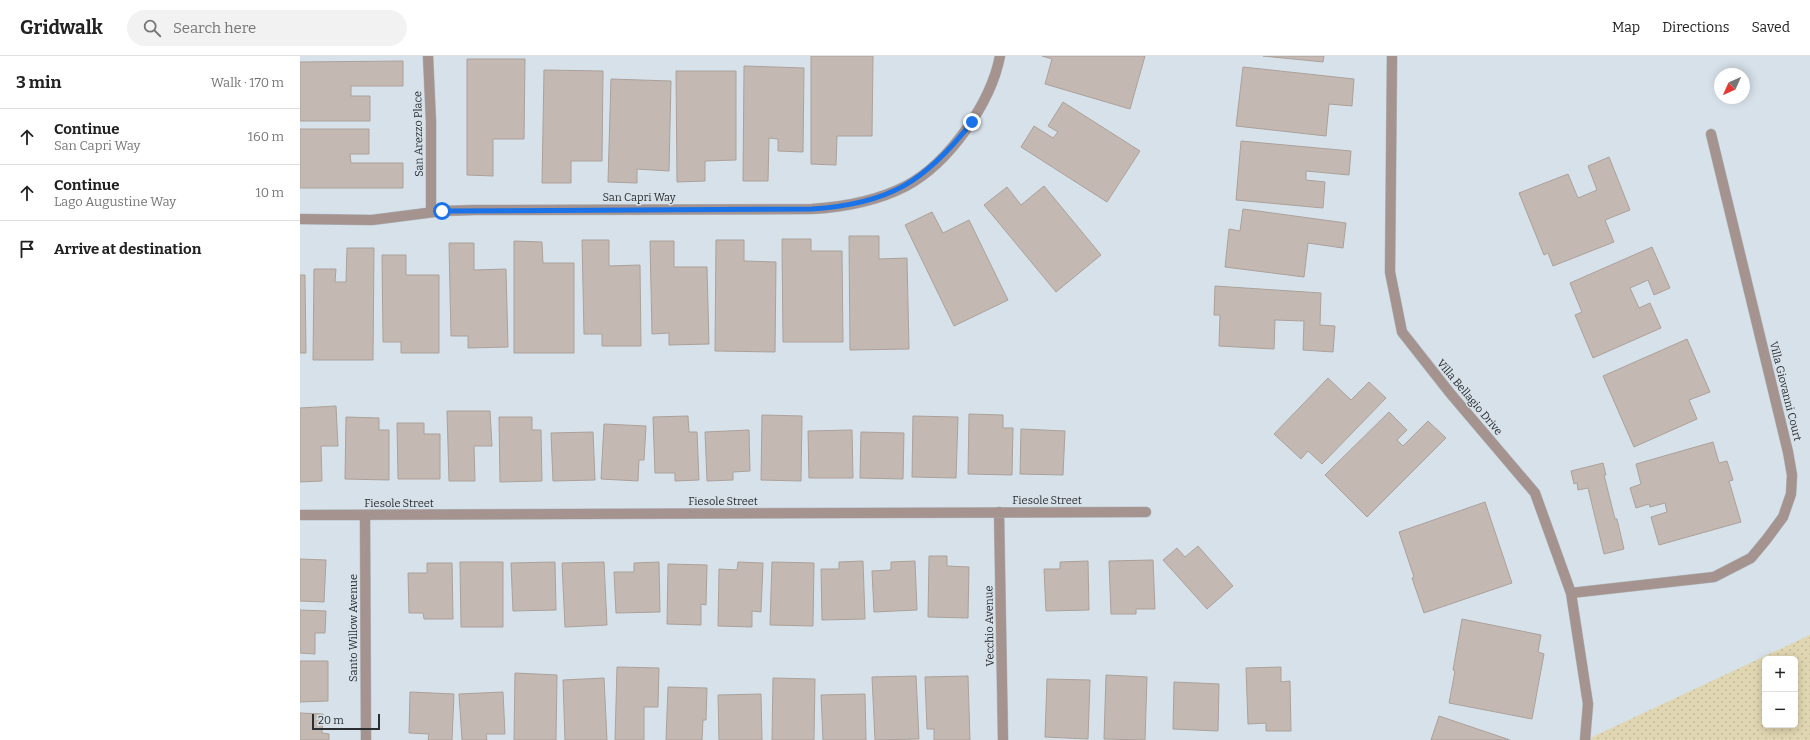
<!DOCTYPE html>
<html lang="en">
<head>
<meta charset="utf-8">
<style>
  :root { --surface:#fff; --page:#f2f2f2; --text:#222; --muted:#767676; --line:#e0e0e0 }
  body { margin:0; font-family:Bitter,serif; background:var(--page); color:var(--text) }
  .controls { position:absolute; right:12px; bottom:12px; display:grid; overflow:hidden; border-radius:6px; box-shadow:0 2px 10px #0003 }
  .controls button { width:36px; height:36px; display:grid; place-items:center; padding:0; border:0; border-bottom:1px solid var(--line); background:var(--surface); color:var(--text); font:20px sans-serif }
  .compass { position:absolute; left:1414px; top:12px; width:36px; height:36px; border-radius:50%; background:var(--surface); box-shadow:0 2px 10px #0003; rotate:225deg }
  .scale { position:absolute; left:12px; bottom:10px; width:68px; box-sizing:border-box; padding-left:4px; border:2px solid #2a2e31; border-top:0; font-size:11px; line-height:14px; white-space:nowrap; color:#2a2e31; -webkit-text-stroke:3px #d7e1e9; paint-order:stroke }
  .stop { position:absolute; width:12px; height:12px; margin:-9px; border:3px solid #1a73e8; border-radius:50%; background:#fff }
  .stop.end { background:#1a73e8; border-color:#fff; box-shadow:0 1px 4px #0008 }
  .list { margin:0; padding:0; list-style:none }
  h2 { display:flex; justify-content:space-between; align-items:center; height:52px; margin:0; padding:0 16px; font-size:17px }
  h2 small { font-size:13px; font-weight:400; color:var(--muted) }
  .list li { display:grid; grid-template-columns:26px 1fr auto; gap:12px; align-items:center; box-sizing:border-box; height:56px; padding:0 16px; border-top:1px solid var(--line) }
  .list b { display:block; font-size:15px; white-space:nowrap }
  .list p { margin:0; font-size:13px; white-space:nowrap; color:var(--muted) }
  .list em { font-size:13px; font-style:normal; color:var(--muted) }
  .icon { flex:none; width:22px; height:22px; fill:none; stroke:currentColor; stroke-width:2; stroke-linecap:round; stroke-linejoin:round }
  .map { position:relative; flex:none; width:1510px; height:684px; overflow:hidden }
  header { display:flex; align-items:center; gap:24px; box-sizing:border-box; height:56px; padding:0 20px; background:var(--surface); border-bottom:1px solid var(--line) }
  header strong { font-size:19px }
  nav { display:flex; gap:22px; margin-inline-start:auto; font-size:14px }
  .search { width:280px; height:36px; background:var(--page); display:flex; align-items:center; gap:10px; box-sizing:border-box; padding:0 14px; border-radius:22px; color:var(--muted); font-size:15px }
  main { display:flex }
  aside { flex:1; background:var(--surface) }
  .map>svg:first-child { display:block }
  .sand { fill:url(#sand-dots); fill-rule:evenodd }
  .building { fill:#c3b9b2; stroke:#aba19b }
  .lines { fill:none; stroke-linecap:round; stroke-linejoin:round }
  .minor-casing { stroke:#b4bdc4; stroke-width:11 }
  .minor { stroke:#a4938e; stroke-width:10 }
  .route { stroke:#1a73e8; stroke-width:5 }
  .labels { text-anchor:middle; stroke-width:3; stroke-linejoin:round; paint-order:stroke }
  .street-label { font-size:11px; fill:#2a2e31; stroke:#d7e1e9 }
</style>
</head>
<body>
<header>
<strong>Gridwalk</strong>
<div class="search"><svg class="icon" aria-label="search" viewBox="0 0 24 24"><circle cx="10" cy="10" r="6"/><path d="M15 15l6 6"/></svg>Search here</div>
<nav><a>Map</a><a>Directions</a><a>Saved</a></nav>
</header>
<main>
<aside>
<h2>3 min<small>Walk · 170 m</small></h2>
<ul class="list">
<li><svg class="icon" aria-label="ahead" viewBox="0 0 24 24"><path d="M12 20V5M6 11l6-6 6 6"/></svg><div><b>Continue</b><p>San Capri Way</p></div><em>160 m</em></li>
<li><svg class="icon" aria-label="ahead" viewBox="0 0 24 24"><path d="M12 20V5M6 11l6-6 6 6"/></svg><div><b>Continue</b><p>Lago Augustine Way</p></div><em>10 m</em></li>
<li><svg class="icon" aria-label="arrive" viewBox="0 0 24 24"><path d="M6 21V4h12l-3 4 3 4H6"/></svg><div><b>Arrive at destination</b></div></li>
</ul>
</aside>
<div class="map">
<svg width="1510" height="684" viewBox="0 0 1510 684">
  <defs>
    <pattern id="sand-dots" width="8" height="8" patternUnits="userSpaceOnUse"><rect width="8" height="8" fill="#e0d6b1"/><path d="M2 2h.1M6 6h.1" fill="none" stroke="#c0b899" stroke-width="1.8" stroke-linecap="round"/></pattern>
  </defs>
  <rect width="100%" height="100%" fill="#d7e1e9"/>
  <path class="sand" d="M1510,579V684H1286ZM1465,603H1495V669H1465Z"/>
  <path class="building" d="M511,0H573L572,80H537L536,109L511,108Z
    M742,0H845L830,53L745,28L752,3Z
    M963,0H1024L1023,6Z
    M167,3H225L224,83H193V120L167,119Z
    M103,5V30H51V40H70V65H0V6Z
    M444,10L504,12L503,96L478,95V83L469,82L468,125H443Z
    M943,11L1054,23L1052,50L1029,48L1026,80L936,70Z
    M244,14L303,15L302,105H271V127H242Z
    M376,15H436V104L405,105V125L377,126Z
    M311,23L371,25L369,115L337,113V127L308,126Z
    M763,46L840,95L807,146L721,91L734,70L753,82L758,76L748,70Z
    M0,73H69V98H50L51,107H103V132H0Z
    M941,85L1051,95L1049,119L1006,115V124L1025,126L1023,152L936,144Z
    M1309,101L1330,154L1305,164L1314,186L1253,210L1248,197L1244,199L1219,137L1268,118L1278,142L1297,134L1288,110Z
    M744,130L801,199L756,236L684,149L707,131L721,149Z
    M943,153L1046,167L1043,192L1008,187L1004,221L925,211L929,173L940,175Z
    M632,156L643,177L669,164L708,244L654,270L605,169Z
    M549,180H579V203L607,202L609,293L550,294Z
    M482,183H511V195H542L543,286H483Z
    M282,184H309V210L340,209L341,290H302V278H284Z
    M416,184H444V205L476,206L475,296L415,295Z
    M214,185L242,186L243,207H274V297H214Z
    M350,185H374V211H407L409,288L369,289V277L352,278Z
    M149,187H174V214L206,213L208,291L168,292V280H151Z
    M1352,191L1370,232L1354,239L1348,224L1330,232L1339,252L1350,247L1361,272L1293,302L1275,259L1282,256L1270,227Z
    M47,192H74L73,304H13L14,213H36L35,226H46Z
    M82,199H106V219H139V297H101V286H83Z
    M0,219H5L6,297H0Z
    M915,230L1021,237L1020,269L1035,270L1033,296L1003,294L1004,265L975,264L974,293L919,290L920,259H914Z
    M1387,283L1410,336L1389,344L1397,363L1334,391L1303,320Z
    M1028,322L1051,344L1069,326L1086,342L1022,408L1008,395L1001,403L974,378Z
    M36,350L38,390H21L22,425L0,426V352Z
    M147,355H190L192,390H174L175,425H149Z
    M1089,356L1107,374L1097,384L1103,390L1128,365L1146,382L1067,461L1025,419Z
    M669,358L703,359V372H713L712,419L668,418Z
    M462,359L502,360L501,425L461,424Z
    M388,360L389,376H397L399,424L375,425V417H355L353,361Z
    M613,360L658,361L656,422L612,421Z
    M46,361L79,362V374H89V424L45,423Z
    M199,361H232V374H241L242,425L200,426Z
    M97,367H124V378H140V423H98Z
    M304,368L346,370L344,404H339L338,425L301,423Z
    M721,373L765,375L763,419L720,418Z
    M449,374L450,415L433,416V424L407,425L405,376Z
    M552,374L553,422H509L508,375Z
    M293,376L295,424L253,425L251,377Z
    M561,376L604,377L603,423L560,422Z
    M1413,386L1419,407L1427,405L1433,424L1429,425L1441,466L1359,489L1351,461L1367,456L1365,447L1350,451L1349,448L1336,452L1330,432L1341,428L1336,408Z
    M1303,407L1306,419H1304L1315,463H1317L1324,493L1304,498L1288,432L1278,434L1277,427L1274,428L1271,415Z
    M1185,446L1212,527L1124,557L1112,522L1114,521L1099,476Z
    M898,490L933,530L907,553L863,504L877,492L885,501Z
    M629,500H647V510L669,511L668,562L628,561Z
    M0,503L26,504L24,546L0,545Z
    M853,504L855,553H836V558H811L809,505Z
    M563,505L565,563L522,564L521,513H539V506Z
    M615,505L617,554L574,556L572,515L591,514V506Z
    M788,505L789,554L746,555L744,513H760V506Z
    M160,506H203V571H161Z
    M255,506L256,554L213,555L211,507Z
    M304,506L307,569L265,571L262,507Z
    M359,506L360,556L316,557L314,516H334V507Z
    M438,506L463,507L461,556L452,555V571L418,570L419,513L437,514Z
    M472,506L514,507L513,570L470,569Z
    M127,507H152L153,563H124L123,557H109L108,517H127Z
    M368,508L407,509L406,549L401,548V569L367,568Z
    M0,554L26,555L25,577H15V598L0,597Z
    M1162,563L1241,579L1238,596L1244,598L1232,663L1149,647L1155,615L1153,614Z
    M0,605H28V645L0,646Z
    M317,611L359,612L358,651H344V684H315Z
    M981,611V626L990,625L991,675H966V667L948,668L946,612Z
    M215,617L257,619L256,684H214Z
    M806,619L847,621L845,684L804,683Z
    M616,620L619,683L575,684L572,621Z
    M668,620L670,684H634V673H627L625,621Z
    M304,622L307,684H265L263,624Z
    M473,622L515,623L514,684H472Z
    M747,623L790,624L788,683L745,681Z
    M874,626L919,628L918,675L873,673Z
    M368,631L407,632L406,664H403L402,684H366Z
    M110,636L154,638L152,684H128L129,678L109,677Z
    M203,636L205,678H186L187,684H162L159,638Z
    M461,638L462,684H419L418,639Z
    M565,638L566,684H523L521,639Z
    M0,657L23,658L22,677L29,678V684H0Z
    M1139,660L1210,684H1131Z"/>
  <g class="lines">
    <defs>
      <path id="minor" d="M128,0L131,66V156
        M1092,0L1090,216L1102,276L1150,337L1235,437L1271,537L1288,648L1285,684
        M0,163L72,164L142,155L175,154L512,153C545,151 577,145 606,130C649,107 691,47 700,0
        M699,456L703,684
        M0,459L846,456
        M65,459L66,684
        M1271,537L1414,521L1451,502L1466,484L1483,461L1491,438L1492,419L1488,396L1411,78"/>
    </defs>
    <use href="#minor" class="minor-casing"/>
    <use href="#minor" class="minor"/>
  </g>
  <g class="lines">
    <path class="route" d="M142,155L512,153C589,148 625,126 672,66"/>
  </g>
  <g class="labels">
    <g class="street-label">
      <text transform="translate(118 78) rotate(-91)" y="4">San Arezzo Place</text>
      <text x="339" y="145">San Capri Way</text>
      <text transform="translate(1486 335) rotate(76)" y="4">Villa Giovanni Court</text>
      <text transform="translate(1170 341) rotate(50)" y="4">Villa Bellagio Drive</text>
      <text x="747" y="448">Fiesole Street</text>
      <text x="423" y="449">Fiesole Street</text>
      <text x="99" y="451">Fiesole Street</text>
      <text transform="translate(689 570) rotate(-91)" y="4">Vecchio Avenue</text>
      <text transform="translate(53 572) rotate(-90)" y="4">Santo Willow Avenue</text>
    </g>
  </g>
</svg>
<div class="controls">
<button>+</button>
<button>−</button>
</div>
<svg class="compass" viewBox="-18 -18 36 36"><path d="M0-13l5 13h-10z" fill="#e53935"/><path d="M0 13l5-13h-10z" fill="#767676"/></svg>
<div class="scale">20 m</div>
<div class="stop" style="left:142px;top:155px"></div>
<div class="stop end" style="left:672px;top:66px"></div>
</div>
</main>
</body>
</html>
